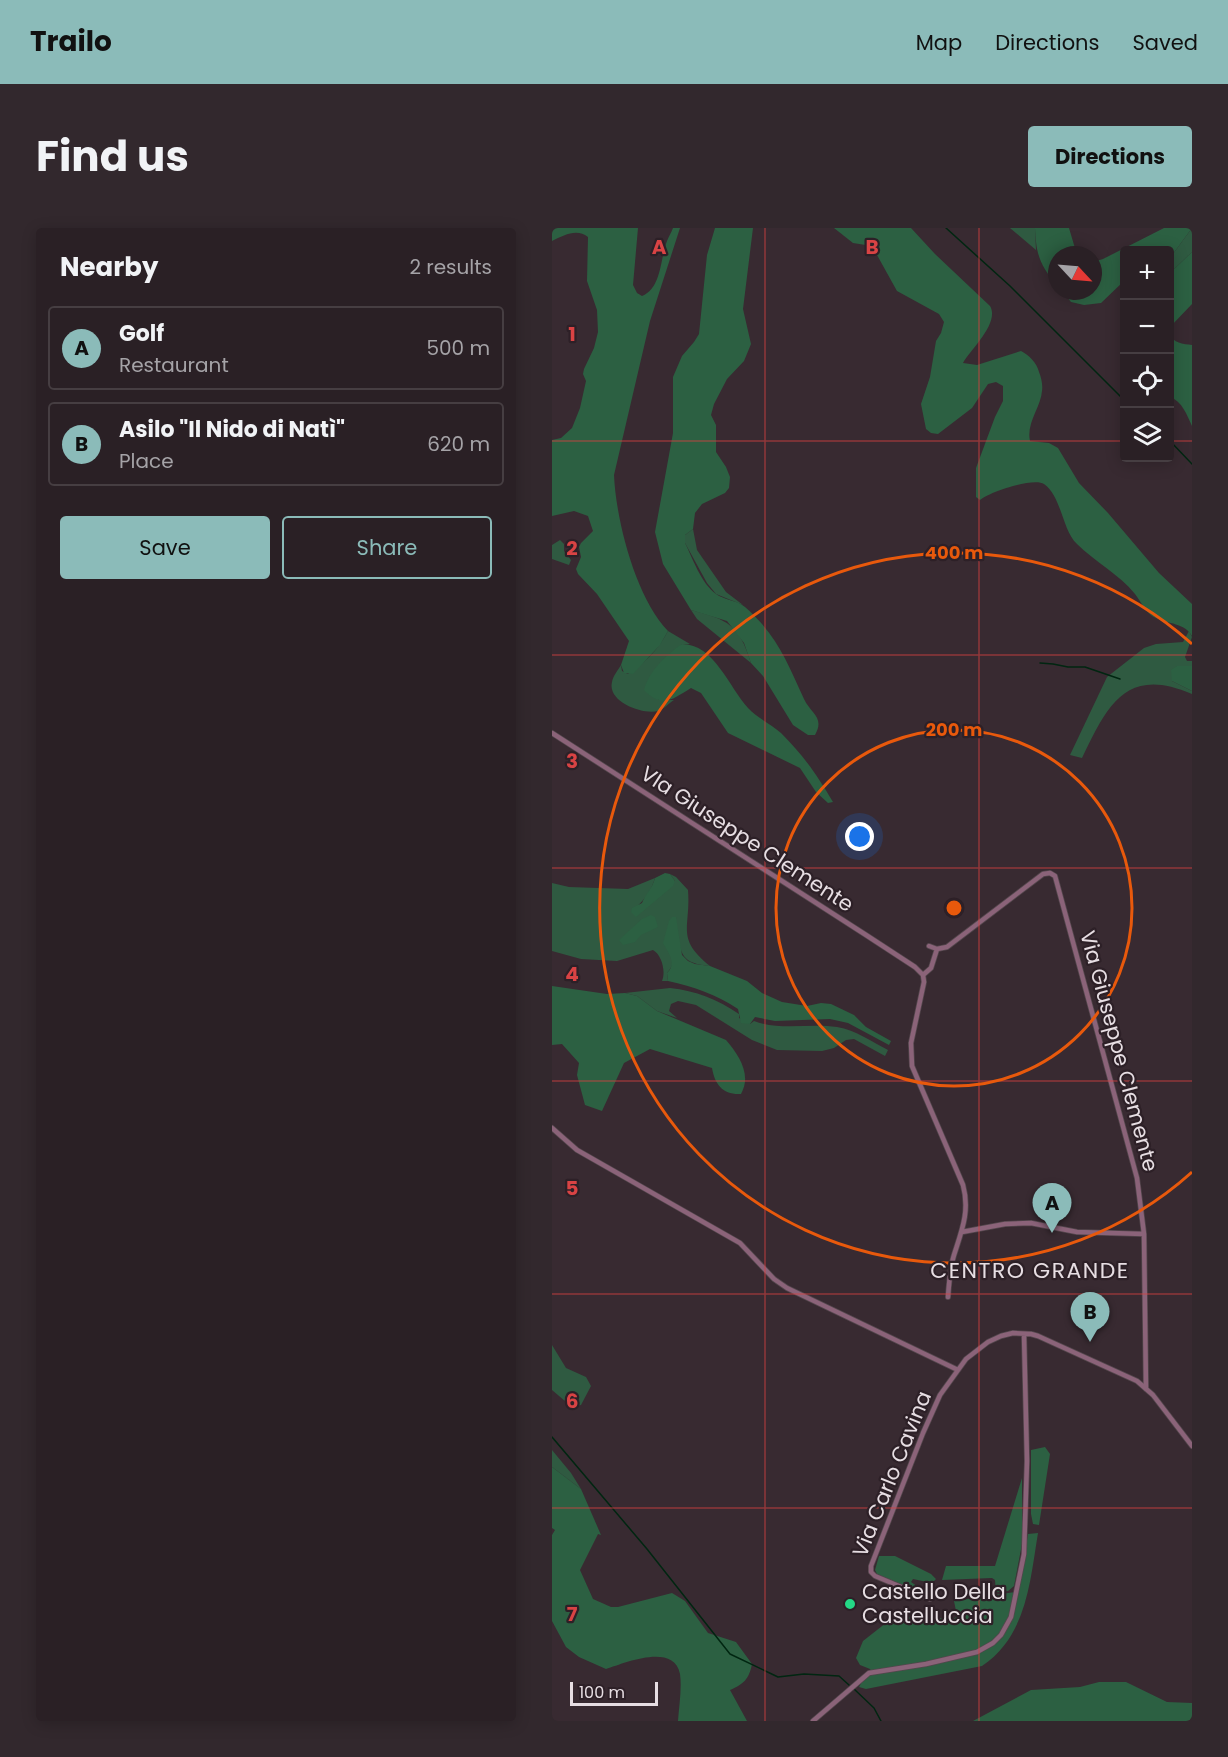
<!DOCTYPE html>
<html lang="en">
<head>
<meta charset="utf-8">
<style>
  :root { --surface:#2a2025; --page:#32282d; --text:#f1f3f6; --muted:#a5a3a7; --line:#463e42; --accent:#8bbbb9 }
  body { margin:0; font-family:Poppins,sans-serif; background:var(--page); color:var(--text) }
  .controls { position:absolute; right:18px; top:18px; display:grid; overflow:hidden; border-radius:6px; box-shadow:0 3px 15px #0003 }
  .controls button { width:54px; height:54px; display:grid; place-items:center; padding:0; border:0; border-bottom:2px solid var(--line); background:var(--surface); color:var(--text); font:30px sans-serif }
  .compass { position:absolute; left:496px; top:18px; width:54px; height:54px; border-radius:50%; background:var(--surface); box-shadow:0 3px 15px #0003; rotate:116deg }
  .scale { position:absolute; left:18px; bottom:15px; width:88px; box-sizing:border-box; padding-left:6px; border:3px solid #e7dee3; border-top:0; font-size:16px; line-height:21px; white-space:nowrap; color:#e7dee3; -webkit-text-stroke:4px #2d2027; paint-order:stroke }
  .you { position:absolute; left:308px; top:609px; width:21px; height:21px; margin:-15px; border:4px solid #fff; border-radius:50%; background:#1a73e8; box-shadow:0 0 0 9px #1a73e833 }
  .badge { display:grid; place-items:center; width:39px; height:39px; border-radius:50%; background:var(--accent); color:#111; font-size:20px; font-weight:700 }
  .pin { position:absolute; translate:-50% -50px; filter:drop-shadow(0 2px 3px #0008) }
  .pin::after { content:''; position:absolute; top:32px; width:21px; height:18px; background:inherit; clip-path:polygon(0 0,100% 0,50% 100%) }
  .list { margin:0; padding:0; list-style:none }
  h2 { display:flex; justify-content:space-between; align-items:center; height:78px; margin:0; padding:0 24px; font-size:26px }
  h2 small { font-size:20px; font-weight:400; color:var(--muted) }
  .list li { display:grid; grid-template-columns:39px 1fr auto; gap:18px; align-items:center; box-sizing:border-box; height:84px; margin:0 12px 12px; padding:0 12px; border:2px solid var(--line); border-radius:6px }
  .list b { display:block; font-size:22px; white-space:nowrap }
  .list p { margin:0; font-size:20px; white-space:nowrap; color:var(--muted) }
  .list em { font-size:20px; font-style:normal; color:var(--muted) }
  .actions { display:flex; gap:12px; padding:18px 24px }
  .actions a { flex:1; padding:14px 0; border:2px solid var(--accent); border-radius:6px; text-align:center; font-size:21px; color:var(--accent) }
  .actions .main { background:var(--accent); color:#111 }
  .icon { flex:none; width:33px; height:33px; fill:none; stroke:currentColor; stroke-width:2; stroke-linecap:round; stroke-linejoin:round }
  .map { position:relative; flex:none; width:640px; height:1493px; overflow:hidden; border-radius:6px }
  header { display:flex; align-items:center; gap:36px; box-sizing:border-box; height:84px; padding:0 30px; background:var(--accent); color:#111 }
  header strong { font-size:28px }
  nav { display:flex; gap:33px; margin-inline-start:auto; font-size:21px }
  .intro { display:flex; align-items:center; justify-content:space-between; box-sizing:border-box; height:144px; padding:0 36px }
  h1 { margin:0; font-size:42px }
  .button { padding:15px 27px; border-radius:6px; background:var(--accent); color:#111; font-size:21px; font-weight:700 }
  main { display:flex; gap:36px; padding:0 36px }
  aside { flex:1; background:var(--surface); border-radius:6px; box-shadow:0 3px 15px #0003 }
  .map>svg:first-child { display:block }
  .green { fill:#2f5a41 }
  .forest { fill:#2c6042 }
  .lines { fill:none; stroke-linecap:round; stroke-linejoin:round }
  .stream { stroke:#002611; stroke-width:1.5 }
  .street-casing { stroke:#54474d; stroke-width:6 }
  .street { stroke:#8b6379; stroke-width:4.5 }
  .grid { fill:none; stroke:#d94344; stroke-width:1.5; stroke-opacity:0.55 }
  .ring { fill:none; stroke:#e8590c; stroke-width:3 }
  .poi-dot { fill:#24d886; stroke:#2d2027; stroke-width:2 }
  .labels { text-anchor:middle; stroke-width:4.5; stroke-linejoin:round; paint-order:stroke }
  .street-label { font-size:21px; fill:#e7dee3; stroke:#2d2027 }
  .poi-label { font-size:21px; fill:#e7dee3; stroke:#2d2027; text-anchor:start }
  .neighbourhood-label { font-size:22px; letter-spacing:1.5px; fill:#e7dee3; stroke:#2d2027 }
  .grid-label { font-size:20px; text-anchor:middle; font-weight:bold; fill:#d94344; stroke:#2d2027; stroke-width:4.5; stroke-linejoin:round; paint-order:stroke }
  .centre { fill:#e8590c; stroke:#2d2027; stroke-width:3 }
  .ring-label { font-size:18px; text-anchor:middle; font-weight:bold; fill:#e8590c; stroke:#2d2027; stroke-width:4.5; stroke-linejoin:round; paint-order:stroke }
</style>
</head>
<body>
<header>
<strong>Trailo</strong>
<nav><a>Map</a><a>Directions</a><a>Saved</a></nav>
</header>
<div class="intro"><h1>Find us</h1><a class="button">Directions</a></div>
<main>
<aside>
<h2>Nearby<small>2 results</small></h2>
<ul class="list">
<li><span class="badge">A</span><div><b>Golf</b><p>Restaurant</p></div><em>500 m</em></li>
<li><span class="badge">B</span><div><b>Asilo &quot;Il Nido di Natì&quot;</b><p>Place</p></div><em>620 m</em></li>
</ul>
<div class="actions"><a class="main">Save</a><a>Share</a></div>
</aside>
<div class="map">
<svg width="640" height="1493" viewBox="0 0 640 1493">
  <rect width="100%" height="100%" fill="#382a31"/>
  <path class="green" d="M458,0H483L484,22Z
    M640,0V24L618,45V30Z
    M141,301L145,322L174,364L191,377L164,366L155,355L133,315V307Z
    M8,312L12,316V323L19,332L17,337L0,331V317Z
    M139,382C176,392 187,396 199,435L145,391Z
    M116,403L138,416H130L106,472H122C117,475 112,481 106,483C91,487 55,474 60,454C61,448 66,442 69,437L70,443L76,446C93,435 106,422 116,403Z
    M637,403L640,409L633,429L635,433H640V438H625L620,453L640,463V466C574,437 555,478 530,530L518,527L555,449L592,420L604,416L631,414Z
    M118,646L124,649L136,662C139,700 123,710 158,738C143,736 132,735 128,719C124,727 121,739 115,745L116,753H110C114,744 110,727 101,722L65,733L29,731L0,723V655L17,659L76,661L103,650C99,664 90,675 79,684L123,653Z
    M118,760C144,763 165,771 187,786V790L198,796L202,793C229,803 257,795 285,799C304,802 320,814 336,822L333,828L302,811L294,812L282,820L270,823L225,822L200,812L144,777L126,773L119,776L117,783L125,790L105,783L85,768L73,765Z
    M0,1117L14,1140L34,1149L39,1158L29,1177L20,1179L0,1162Z
    M0,1222L19,1245L29,1261L0,1239Z"/>
  <path class="forest" d="M0,0H86L81,57L85,65L90,68C110,60 108,30 115,13C117,8 119,5 121,0H128L98,93L62,247C64,293 84,370 116,403L108,417L81,446L72,445L69,437L77,413L45,366L26,346L24,341L29,329L27,319L29,315L41,303L36,288L22,283L0,288V212L9,210L20,200L28,180L34,153L31,146L32,141L42,120L46,104L45,82L35,53L36,9C25,0 12,7 0,13Z
    M163,0H201L191,81L199,116L192,133L175,151L162,176L159,187L164,197V224L174,239L178,249L177,260L173,265L150,276L143,285L141,301L133,307V315C141,331 149,355 164,366C172,372 185,372 193,379C225,407 235,434 252,471C259,486 273,489 263,507H256L241,497L211,448L199,435L192,415L175,393L139,382L111,336L103,304L121,205V149L130,128L142,114L147,106L155,27Z
    M282,0H359L383,26L438,78C448,95 419,121 411,135L425,137L469,123C477,127 485,135 487,144C489,149 491,156 490,163C489,179 474,195 478,213L497,215L506,220L527,255L556,285L607,345L640,376V408C633,395 616,396 604,390C594,386 590,375 583,366C567,346 543,334 525,316C510,302 510,269 492,256C482,249 437,264 428,272L424,269V240L443,189L451,173V158L444,154L436,156L420,180L386,206L379,205L374,201L369,176L378,149L384,113L389,105L392,94L387,86L345,63L320,18L301,15Z
    M483,0H517L525,27H505V57C488,38 484,26 483,0Z
    M612,0H640L618,30V22H572V53L549,75L532,77L519,74L510,63H541V34L551,31Z
    M640,24V76L619,98L618,103V45Z
    M618,106C621,115 631,116 640,117V198C635,187 630,173 618,169Z
    M130,416C162,416 177,459 196,480C205,490 219,496 229,505C252,528 265,547 281,574L276,575L264,564L248,540L176,505L149,465L139,460C121,471 110,481 92,462C97,443 114,427 130,416Z
    M625,438H640V463L620,453L619,442Z
    M113,645L118,646L123,653L121,658L84,689L79,684L80,680L90,675C94,665 100,661 103,650Z
    M99,687L103,689L106,699L89,707L83,714L71,717L67,712L90,691Z
    M120,689H124L130,727L136,733L143,736L158,738L195,753L210,765L230,774L255,778L269,775L279,776L302,787L314,799L339,813L337,817L296,795L278,791L223,793L203,789L198,796L189,795L186,781C164,766 142,759 116,753L115,745C125,735 117,726 111,715L117,693Z
    M0,758L55,766L73,765L85,768L105,783L174,812C187,827 200,847 189,866C171,867 163,857 160,840L98,821L72,835L50,883L33,877L25,847L27,835L10,816L0,817Z
    M493,1219L498,1226L487,1297L481,1296L479,1286V1222Z
    M0,1239L29,1261L49,1307L46,1306L28,1342L41,1371L59,1379H66L120,1365L133,1373L156,1405L184,1414L200,1436C197,1451 192,1456 178,1462L195,1493H126C127,1478 130,1461 128,1446C122,1414 72,1435 54,1441L27,1429L14,1419L0,1393V1307L3,1302L0,1300Z
    M470,1250V1316L462,1358L456,1363L444,1364L443,1352L440,1350L390,1352L394,1338H443Z
    M486,1305C478,1353 475,1408 430,1438L314,1461L307,1459L312,1450L320,1444L318,1441L308,1437L304,1430L311,1413L339,1391L351,1387L374,1393L383,1389L400,1393L405,1388L402,1373L463,1364L468,1355L476,1306Z
    M327,1328H343L379,1346L384,1351L380,1355L361,1351L359,1354L372,1363L367,1364L325,1346L323,1342Z
    M547,1454H574L615,1474L640,1475V1493H421L479,1462L528,1459Z"/>
  <g class="lines">
    <path class="stream" d="M394,0L458,58L572,172
      M618,213L640,236
      M488,435L501,436L516,439H533L568,451
      M0,1209L95,1321L178,1426L226,1449L252,1446L287,1448L297,1457
      M301,1460L322,1480L329,1493"/>
    <defs>
      <path id="street" d="M0,505L314,707L363,739L371,747
        M377,718L385,721L395,719L491,646L498,645L503,648L585,950L592,1006L594,1161
        M371,747L372,754L359,815L360,838L411,957C418,983 410,1002 402,1027C398,1040 397,1055 396,1069
        M371,747L379,740L385,721
        M0,900L25,922L188,1015L222,1051L235,1060L406,1142
        M410,1004L453,996L479,995L525,1004L592,1006
        M378,1371L323,1348L319,1344V1338L371,1205L388,1167L414,1131L436,1114L449,1108L461,1105L479,1106L486,1108L585,1153L601,1167L640,1218
        M261,1493L317,1445L374,1436L425,1424L441,1415L449,1407L459,1389L472,1326L475,1233L472,1106"/>
    </defs>
    <use href="#street" class="street-casing"/>
    <use href="#street" class="street"/>
  </g>
  <path class="grid" d="M213,0V1493M427,0V1493M0,213H572M618,213H640M0,427H640M0,640H640M0,853H640M0,1066H640M0,1280H640"/>
  <g class="ring">
    <circle cx="402" cy="680" r="178"/>
    <path d="M640 944A355 355 0 1 1 640 416"/>
  </g>
  <circle class="poi-dot" cx="298" cy="1376" r="6"/>
  <g class="labels">
    <g class="street-label">
      <text transform="translate(195 611) rotate(33)" y="7">VIa Giuseppe Clemente</text>
      <text transform="translate(567 823) rotate(75)" y="7">Via Giuseppe Clemente</text>
      <text transform="translate(340 1246) rotate(-68)" y="7">Via Carlo Cavina</text>
    </g>
    <g class="poi-label">
      <text x="310" y="1371">Castello Della<tspan x="310" dy="24">Castelluccia</tspan></text>
    </g>
    <g class="neighbourhood-label">
      <text x="478" y="1050">CENTRO GRANDE</text>
    </g>
  </g>
  <g class="grid-label">
    <text x="107" y="26">A</text>
    <text x="320" y="26">B</text>
    <text x="20" y="113">1</text>
    <text x="20" y="327">2</text>
    <text x="20" y="540">3</text>
    <text x="20" y="753">4</text>
    <text x="20" y="967">5</text>
    <text x="20" y="1180">6</text>
    <text x="20" y="1393">7</text>
  </g>
  <circle cx="402" cy="680" r="9" class="centre"/>
  <g class="ring-label">
    <text x="402" y="331">400 m</text>
    <text x="402" y="508">200 m</text>
  </g>
</svg>
<div class="controls">
<button>+</button>
<button>−</button>
<button><svg class="icon" aria-label="locate" viewBox="0 0 24 24"><circle cx="12" cy="12" r="6"/><path d="M12 2v4M12 18v4M2 12h4M18 12h4"/></svg></button>
<button><svg class="icon" aria-label="layers" viewBox="0 0 24 24"><path d="M12 4l9 5-9 5-9-5zM3 14l9 5 9-5"/></svg></button>
</div>
<svg class="compass" viewBox="-18 -18 36 36"><path d="M0-13l5 13h-10z" fill="#e53935"/><path d="M0 13l5-13h-10z" fill="#a5a3a7"/></svg>
<div class="scale">100 m</div>
<div class="you"></div>
<div class="pin badge" style="left:500px;top:1005px">A</div>
<div class="pin badge" style="left:538px;top:1114px">B</div>
</div>
</main>
</body>
</html>
